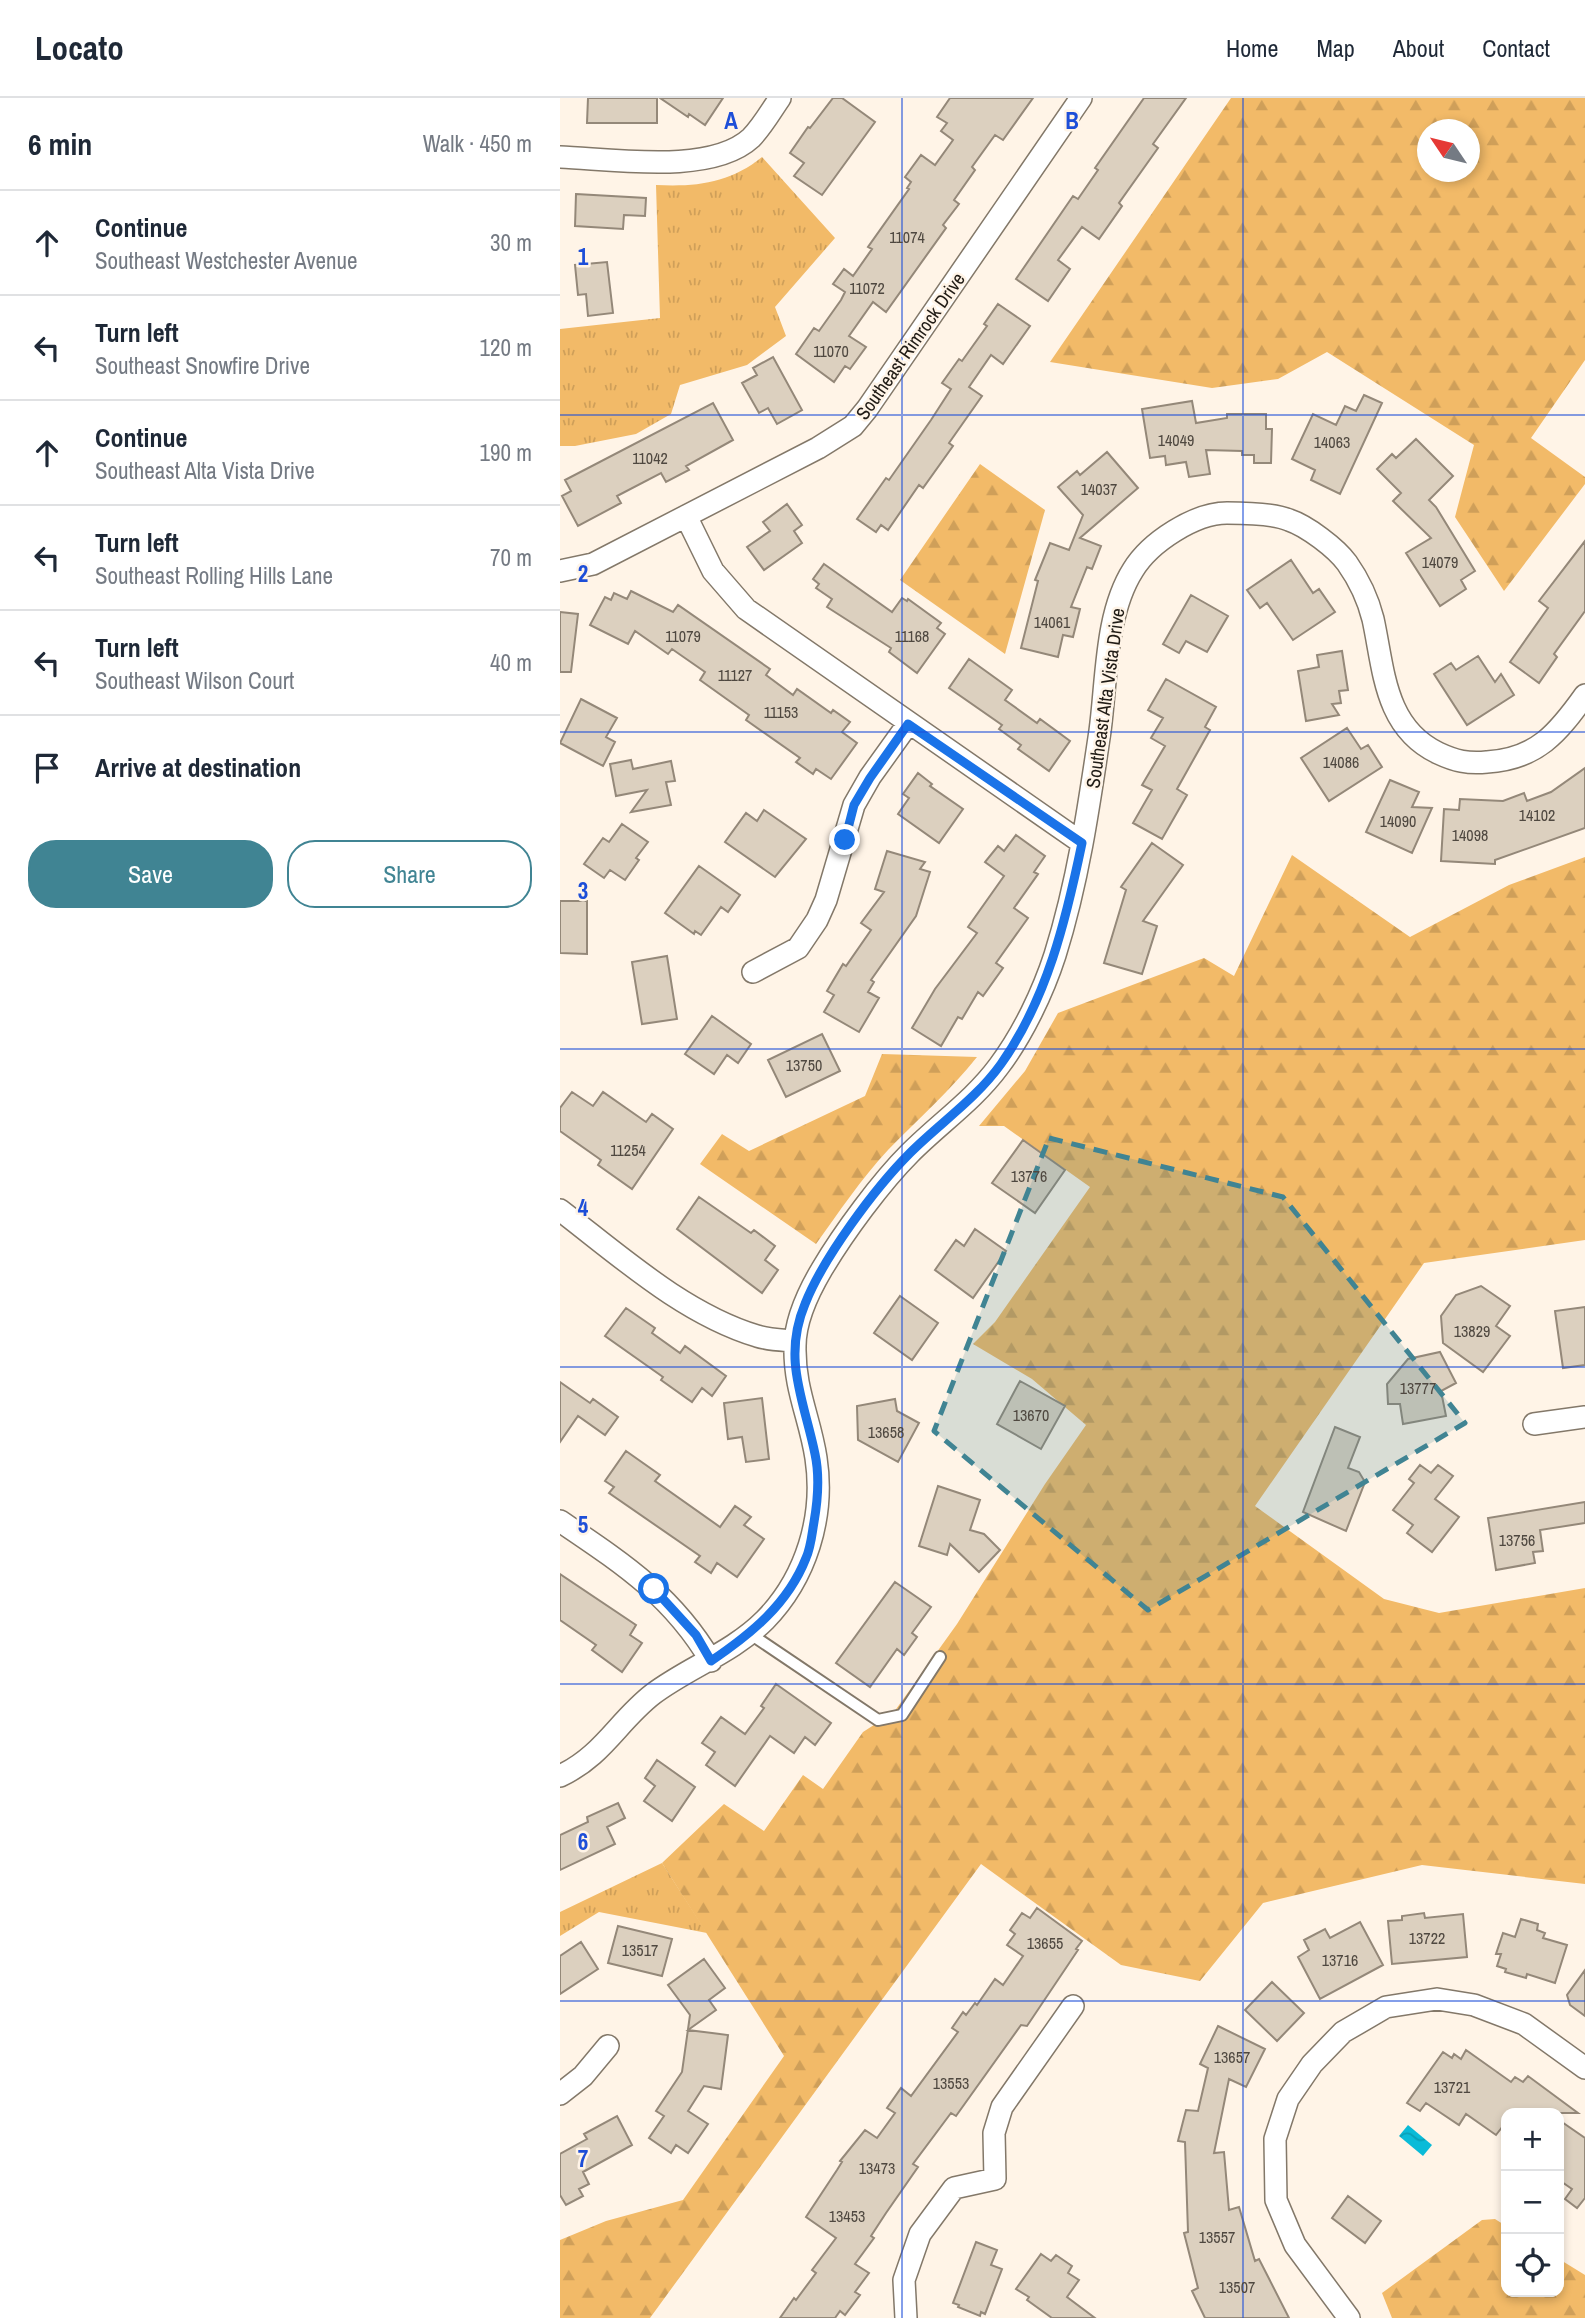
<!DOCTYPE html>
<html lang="en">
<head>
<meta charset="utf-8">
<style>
  :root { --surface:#fff; --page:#f6f6f7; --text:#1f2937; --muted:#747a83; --line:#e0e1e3; --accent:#408493 }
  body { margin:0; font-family:"Archivo Narrow",sans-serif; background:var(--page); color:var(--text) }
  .controls { position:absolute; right:21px; bottom:21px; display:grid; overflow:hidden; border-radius:14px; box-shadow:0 4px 10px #0003 }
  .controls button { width:63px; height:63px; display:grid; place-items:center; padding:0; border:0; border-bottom:2px solid var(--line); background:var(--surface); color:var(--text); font:35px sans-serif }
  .compass { position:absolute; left:857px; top:21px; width:63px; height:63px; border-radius:50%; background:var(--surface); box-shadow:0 4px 10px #0003; rotate:305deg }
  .stop { position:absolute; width:21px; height:21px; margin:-16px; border:5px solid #1a73e8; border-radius:50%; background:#fff }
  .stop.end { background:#1a73e8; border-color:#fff; box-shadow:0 2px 7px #0008 }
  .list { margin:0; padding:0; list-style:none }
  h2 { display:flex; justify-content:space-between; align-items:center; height:91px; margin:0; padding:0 28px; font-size:30px }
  h2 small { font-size:23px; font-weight:400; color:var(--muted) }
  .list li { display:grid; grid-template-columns:46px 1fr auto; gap:21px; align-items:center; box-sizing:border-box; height:105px; padding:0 28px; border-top:2px solid var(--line) }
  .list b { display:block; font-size:26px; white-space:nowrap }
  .list p { margin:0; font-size:23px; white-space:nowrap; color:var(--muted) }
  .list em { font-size:23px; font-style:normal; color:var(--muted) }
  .actions { display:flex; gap:14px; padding:21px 28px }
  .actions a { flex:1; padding:16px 0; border:2px solid var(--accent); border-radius:28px; text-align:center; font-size:24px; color:var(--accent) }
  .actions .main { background:var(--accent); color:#fff }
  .icon { flex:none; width:38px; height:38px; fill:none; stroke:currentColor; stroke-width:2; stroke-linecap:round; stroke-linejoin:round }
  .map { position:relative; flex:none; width:1025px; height:2220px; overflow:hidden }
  header { display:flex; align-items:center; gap:42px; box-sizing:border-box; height:98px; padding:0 35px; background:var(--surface); border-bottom:2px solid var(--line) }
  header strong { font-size:33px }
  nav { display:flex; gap:38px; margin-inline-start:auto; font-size:24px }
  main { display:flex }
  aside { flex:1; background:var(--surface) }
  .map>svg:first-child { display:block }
  .grass { fill:url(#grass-tufts) }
  .forest { fill:url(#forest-firs); fill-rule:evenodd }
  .water { fill:url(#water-waves) }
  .building { fill:#dcd0bf; stroke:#948879; stroke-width:2 }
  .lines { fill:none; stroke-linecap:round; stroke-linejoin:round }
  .lane-casing { stroke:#837869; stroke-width:14 }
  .street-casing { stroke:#837869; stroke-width:24 }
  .lane { stroke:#fff; stroke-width:10 }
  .street { stroke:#fff; stroke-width:21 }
  .route { stroke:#1a73e8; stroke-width:9 }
  .marked { fill:#408493; fill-opacity:0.2; stroke:#408493; stroke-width:5; stroke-dasharray:14 9; stroke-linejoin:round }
  .grid { fill:none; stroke:#1d4ed8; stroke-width:2; stroke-opacity:0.55 }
  .labels { text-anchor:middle; stroke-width:5; stroke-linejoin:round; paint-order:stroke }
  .number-label { font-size:16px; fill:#4f4840 }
  .street-label { font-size:19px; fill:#201b15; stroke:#fff4e7 }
  .grid-label { font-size:23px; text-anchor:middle; font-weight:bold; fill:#1d4ed8; stroke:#fff4e7; stroke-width:5; stroke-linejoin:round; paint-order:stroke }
</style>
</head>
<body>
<header>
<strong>Locato</strong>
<nav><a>Home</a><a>Map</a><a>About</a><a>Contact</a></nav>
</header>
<main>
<aside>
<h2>6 min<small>Walk · 450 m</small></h2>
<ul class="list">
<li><svg class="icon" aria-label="ahead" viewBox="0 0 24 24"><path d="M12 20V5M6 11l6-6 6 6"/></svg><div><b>Continue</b><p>Southeast Westchester Avenue</p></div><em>30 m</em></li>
<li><svg class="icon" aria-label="left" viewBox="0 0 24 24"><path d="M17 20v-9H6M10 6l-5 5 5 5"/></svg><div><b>Turn left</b><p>Southeast Snowfire Drive</p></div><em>120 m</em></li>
<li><svg class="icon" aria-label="ahead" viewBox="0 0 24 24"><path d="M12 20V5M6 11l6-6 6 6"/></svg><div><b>Continue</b><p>Southeast Alta Vista Drive</p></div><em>190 m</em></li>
<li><svg class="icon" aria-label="left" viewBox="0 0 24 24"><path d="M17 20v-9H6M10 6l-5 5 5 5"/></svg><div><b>Turn left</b><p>Southeast Rolling Hills Lane</p></div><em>70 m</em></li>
<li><svg class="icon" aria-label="left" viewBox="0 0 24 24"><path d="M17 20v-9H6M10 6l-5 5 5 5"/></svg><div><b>Turn left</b><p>Southeast Wilson Court</p></div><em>40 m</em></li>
<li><svg class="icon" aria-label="arrive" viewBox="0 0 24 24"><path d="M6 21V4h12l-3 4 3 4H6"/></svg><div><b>Arrive at destination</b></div></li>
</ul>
<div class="actions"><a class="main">Save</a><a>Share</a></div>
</aside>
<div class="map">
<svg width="1025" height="2220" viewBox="0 0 1025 2220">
  <defs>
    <pattern id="grass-tufts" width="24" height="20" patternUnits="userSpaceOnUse" patternTransform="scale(1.75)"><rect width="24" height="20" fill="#f2ba68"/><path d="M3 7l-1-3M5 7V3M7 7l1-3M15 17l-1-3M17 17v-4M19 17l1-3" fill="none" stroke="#cf9f59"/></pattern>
    <pattern id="forest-firs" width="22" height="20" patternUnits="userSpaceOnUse" patternTransform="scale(1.75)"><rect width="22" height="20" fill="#f2ba68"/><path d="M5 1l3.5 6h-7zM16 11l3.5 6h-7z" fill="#cf9f59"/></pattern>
    <pattern id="water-waves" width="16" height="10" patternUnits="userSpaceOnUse" patternTransform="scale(1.75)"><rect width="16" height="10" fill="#0abbd8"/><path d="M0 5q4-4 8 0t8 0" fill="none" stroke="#0aa0b8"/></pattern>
  </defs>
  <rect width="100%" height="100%" fill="#fff4e7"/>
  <path class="grass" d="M202,59L275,140L215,209L226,238L187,267L120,287L111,316L76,336L15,348H0V231L100,220L96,87C137,89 170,85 202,59Z
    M102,1765L147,1835L39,1814L0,1838V1814Z"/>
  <path class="forest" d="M671,0H1025V262L971,340L1025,379V386L944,493L895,419L914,347L767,254L718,281L652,290L490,264ZM867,32H909V74H867Z
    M420,366L485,412L445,556L340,482Z
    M732,757L850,839L949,787L1025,759V1142L864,1165L695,1408L824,1501L879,1515L1025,1490V1786L862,1767L703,1805L640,1883L561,1867L421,1766L90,2220H0V2142L46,2123L123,2102L224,1958L102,1765L164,1706L204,1733L243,1677L263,1691L303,1634L334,1614L397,1526L485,1386L526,1327L472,1281L413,1246L435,1224L530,1089L444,1028H419L465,973L498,915L644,860L674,878Z
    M322,956L417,959C390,993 358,1021 328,1052C301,1081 279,1114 256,1146L140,1066L162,1036L189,1053L305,998Z
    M935,2121L946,2128V2194H999V2161L1025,2177V2220H832L822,2195L922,2122Z"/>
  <path class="water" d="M848,2027L872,2047L863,2058L839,2038Z"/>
  <path class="building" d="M28,0H97V25H27Z
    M100,0H163L145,27L129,16L128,19Z
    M273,0H282L315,24L262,97L234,78L244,65L230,55L248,29L250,30Z
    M390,0H473L443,42L435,37L412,69L415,72L394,102L399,106L383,127L386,130L326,214L313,204L289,238L306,249L290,271L285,268L274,284L236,256L254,230L259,233L281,202L285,194L273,186L284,171L293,178L312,151L308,149L349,91L347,90L351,84L345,79L361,57L375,67L393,42L381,33L387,25L377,19Z
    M584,0H626L593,46L598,50L559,105L562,108L539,141L522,129L498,162L510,171L488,203L456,181L513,98L518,101L538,72L535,70Z
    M16,96L86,100L85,118L64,117L63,131L15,128Z
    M47,164L53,215L28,218L26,196L18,197L15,167Z
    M438,206L470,228L443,266L431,257L409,289L422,298L389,345L393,348L363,390L359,387L328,432L321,427L316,434L297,421L326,380L329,382L371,322L391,291L382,285L399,261L402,263L427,228L424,226Z
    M213,259L242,312L217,326L208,310L199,315L182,285L197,277L193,270Z
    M804,297L822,305L780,396L751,382L755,372L732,361L753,316L776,327L785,308L796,313Z
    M632,303L636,325L667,320V316H706V331H712L711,365H694V357H682V353L646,352L650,376L629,379L626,364L606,367L605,358L590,360L582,311Z
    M153,305L173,342L126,368L129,372L106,384L101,375L57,398L61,405L18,428L2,398L11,393L5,382Z
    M856,341L893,378L869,402L876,409L915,473L901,482L906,491L880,508L846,455L871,440L833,403L841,395L817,371L832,356L836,360Z
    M547,354L578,390L520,440L541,448L532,471L527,469L511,509L520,511L513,539L503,537L498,559L461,550L478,483L475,482L490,445L509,452L523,417L498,389L517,373L520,377Z
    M227,406L242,427L234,433L242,445L204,472L187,449L210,433L203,424Z
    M1025,443V513L994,556L997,559L979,585L950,564L988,510L979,503Z
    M731,462L753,495L759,491L775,514L733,542L707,505L700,510L687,492Z
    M264,466L332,514L342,500L347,503L348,501L381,525L377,530L385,536L357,575L329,554L331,550L267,509L272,501L256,490L259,486L253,481Z
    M71,493L113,514L118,507L210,571L206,577L233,597L237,591L271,615L273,612L290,624L282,634L297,645L271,681L256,671L253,676L236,664L240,660L186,622L189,617L140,582L145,574L112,551L108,556L75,533L68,546L30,527L45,499L51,502L54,495L67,501Z
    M631,497L668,518L647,554L626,543L619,555L603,546Z
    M0,514L18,516L11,574H0Z
    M782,553L788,592L779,593L781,605L772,606L779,617L746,623L738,573L759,569L757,557Z
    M918,558L935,584L941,576L954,597L907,627L874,576L891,565L896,572Z
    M409,561L452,592L445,602L477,625L480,621L510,643L489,673L458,651L461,647L439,631L442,627L389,590Z
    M606,581L656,609L645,629L650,632L617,691L627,697L602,741L573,725L592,692L582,687L605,648L591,640L603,620L588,612Z
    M21,601L57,620L46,639L55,644L43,668L0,645Z
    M787,630L801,651L808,647L822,669L769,703L741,660Z
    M71,662L73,671L111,663L115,683L106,684L111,707L71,714L87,692L56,698L50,666Z
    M1025,670V730L935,762V766L881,763L884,711L899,712L900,701L943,703L964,695L967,703L991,694Z
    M358,675L372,686L370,688L403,711L379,745L338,716L349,700L343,696Z
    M830,682L859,694L852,709L872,710L852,755L806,734Z
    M204,712L246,741L215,779L165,744L186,715L197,723Z
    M62,726L88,744L76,760L79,762L65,782L50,772L44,780L24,766L43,740L49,744Z
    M456,737L485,758L474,774L478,776L454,810L468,820L436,865L443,870L423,898L418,894L402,921L398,919L381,948L352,930L375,891L417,835L408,829L444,778L425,764L438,748L444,753Z
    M592,745L623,767L583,823L597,828L582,876L544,865L566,792L561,789Z
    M327,753L365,764L360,771L370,774L356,818L311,882L314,884L308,894L319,900L299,934L264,914L274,897L267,893L283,866L286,868L311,832L301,825L324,794L315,791Z
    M139,768L180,797L168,814L161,809L141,837L135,833L134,836L105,815Z
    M0,803H27V856L0,855Z
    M107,858L117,921L82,926L72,864Z
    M152,918L191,946L178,965L167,957L154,976L125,956Z
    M262,936L280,973L226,999L208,962Z
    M12,994L33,1008L43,994L86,1024L92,1016L113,1031L72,1091L38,1067L41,1062L0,1033V1010Z
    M463,1042L505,1072L475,1115L432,1085Z
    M139,1099L191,1135L194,1132L215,1148L205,1162L218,1172L202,1195L117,1131Z
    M415,1131L446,1153L413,1200L375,1172L396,1142L404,1148Z
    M921,1188L950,1208L936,1228L950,1238L923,1274L883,1245L881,1218L896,1197Z
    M340,1198L378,1225L352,1262L314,1235Z
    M1025,1209V1267L1003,1270L995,1213Z
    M66,1210L95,1230L92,1235L120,1255L125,1248L166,1278L152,1298L142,1290L132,1304L101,1282L103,1279L45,1238Z
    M880,1254L896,1285L881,1293L886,1318L843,1326L840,1306H828L827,1286L848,1261Z
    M460,1283L505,1308L481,1351L437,1326Z
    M0,1284L30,1305L33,1301L58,1319L45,1337L18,1318L0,1344Z
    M202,1300L209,1361L186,1364L182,1339L168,1341L164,1305Z
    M335,1301L337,1313L359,1325L338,1364L298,1342L297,1308Z
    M775,1329L800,1339L788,1370L799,1374L805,1384L786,1433L743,1414Z
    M66,1353L100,1377L95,1383L160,1429L175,1408L191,1419L184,1427L204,1441L177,1479L157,1465L151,1475L135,1464L140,1458L49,1395L54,1389L45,1383Z
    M860,1367L871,1375L878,1367L893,1378L875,1401L899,1419L872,1454L847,1435L853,1427L833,1412L854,1385L849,1381Z
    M378,1388L420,1402L410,1432L424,1436L440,1452L419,1474L390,1446L387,1457L359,1448Z
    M1025,1404V1425L980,1432L983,1453L973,1454L975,1465L936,1472L928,1420Z
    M0,1476L76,1527L70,1537L82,1545L62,1574L32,1552L36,1547L0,1522Z
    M335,1484L371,1509L352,1535L357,1539L344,1557L337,1551L310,1589L276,1565Z
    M216,1586L271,1625L255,1647L245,1639L234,1655L210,1638L175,1688L146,1667L155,1654L142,1645L161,1619L185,1636L204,1610L201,1608Z
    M97,1662L135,1689L112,1723L84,1703L95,1688L85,1680Z
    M58,1705L65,1720L47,1729L55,1746L0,1772V1737L28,1724L27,1719Z
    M477,1810L522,1843L516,1851L518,1852L467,1928L461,1927L396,2018L391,2015L353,2066L358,2069L326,2115L311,2138L314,2140L295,2166L309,2175L295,2194L300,2197L285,2217L280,2213L275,2220H220L234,2200L236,2202L256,2175L252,2172L276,2140L246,2119L277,2072L282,2064L280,2063L305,2032L317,2040L335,2015L327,2010L341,1990L351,1998L398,1934L392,1930L403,1914L406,1917L415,1905L417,1907L435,1881L443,1887L463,1858L447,1847L455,1836L450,1832L462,1815L470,1820Z
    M864,1815L865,1820L903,1816L907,1859L832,1866L828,1823L842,1822V1818Z
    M961,1821L978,1826L977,1832L985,1835L983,1840L1007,1847L995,1885L967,1876L966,1880L945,1874L946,1871L937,1868L941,1856H936L943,1835L955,1839Z
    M800,1824L823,1867L760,1901L738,1859L749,1852L744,1842L765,1831L770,1840Z
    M58,1828L112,1841L102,1878L48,1865Z
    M21,1844L38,1871L0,1896V1858Z
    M144,1861L165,1890L149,1902L156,1912L128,1932L168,1937L161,1991L144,1988L128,2013L148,2026L128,2055L116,2047L111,2055L89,2040L104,2018L96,2013L122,1974L130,1917L108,1887Z
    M1025,1872V1918L1010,1907L1007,1897Z
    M712,1884L744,1915L717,1943L685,1912Z
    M658,1928L705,1951L686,1989L669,1981L654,2055L664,2054L669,2112L679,2109L695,2163L699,2161L729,2220H645L632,2193L638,2190L624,2135L628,2134L625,2044L618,2043L626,2012L638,2013L648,1970L640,1966Z
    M906,1952L951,1984L955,1979L963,1984L968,1978L1018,2015H946V2024L936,2037L906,2016L899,2027L866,2005L860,2013L847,2005L883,1954L892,1960L894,1956L901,1961Z
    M57,2018L72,2047L23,2074L29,2086L19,2091L23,2098L6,2107L0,2097V2056L27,2041L24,2036Z
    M999,2022L1025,2040V2100L1017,2110L1005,2101L1012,2091L999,2082Z
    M788,2098L821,2123L805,2145L772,2120Z
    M416,2144L437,2152L431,2167L442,2171L425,2216L421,2214L420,2218L398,2209L399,2207L393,2205Z
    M481,2156L491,2163L496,2157L512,2168L508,2175L519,2182L507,2199L535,2220H492L467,2202L469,2199L456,2191Z"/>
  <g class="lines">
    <defs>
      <path id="lane" d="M189,1535L318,1622L342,1617L380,1559"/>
      <path id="street" d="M0,59C52,61 151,77 191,40C202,29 211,13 220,0
        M126,418L153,473L186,511L522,745
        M0,473L33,466L258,350L293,328L307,311L521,0
        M193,874L238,850L257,822L266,802L294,707L310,679L348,626
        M0,1112C60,1158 124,1216 197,1238C209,1242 222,1242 234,1243
        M974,1326L1025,1319
        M0,1423C62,1465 112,1497 151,1563
        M0,1678C43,1658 58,1623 93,1596C129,1569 172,1555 205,1522C246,1480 265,1419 256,1360C250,1320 234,1291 235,1248C235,1222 249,1193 262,1171C284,1134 321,1084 350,1055C380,1025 414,1002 439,968C463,936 483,894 495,857C518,784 529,708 540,633C547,581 545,516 573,472C590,444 635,415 667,415C683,415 715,416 729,422C747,428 776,450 787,465C799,482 808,501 813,521C824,571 824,629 878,655C895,663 908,666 927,664C977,661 998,635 1025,597
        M0,1996L23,1978L48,1948
        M346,2220L344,2182L360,2136L394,2090L435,2081L434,2035L442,2009L513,1908
        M789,2220L735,2147L716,2102L715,2041L728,2001L752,1966L783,1934L826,1909L877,1901L914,1907L964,1926L1025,1970"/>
    </defs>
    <use href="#lane" class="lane-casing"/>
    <use href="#street" class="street-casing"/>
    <use href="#lane" class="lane"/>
    <use href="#street" class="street"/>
  </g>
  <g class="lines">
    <path class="route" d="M94,1491L136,1537L151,1563C191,1536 228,1506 246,1460C251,1449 252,1435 254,1424C258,1401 260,1379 255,1356C244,1302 222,1261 245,1206C263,1160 315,1090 350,1055C380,1025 416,1001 441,966C487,901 506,822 522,745L348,626L310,680L294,707L285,742"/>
  </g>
  <path class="marked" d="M489,1040L723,1099L905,1325L588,1512L374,1333Z"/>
  <path class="grid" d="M342,0V2220M683,0V2220M0,317H1025M0,634H1025M0,951H1025M0,1269H1025M0,1586H1025M0,1903H1025"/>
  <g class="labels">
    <g class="number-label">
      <text x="347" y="145">11074</text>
      <text x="307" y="196">11072</text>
      <text x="271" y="259">11070</text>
      <text x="616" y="348">14049</text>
      <text x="772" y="350">14063</text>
      <text x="90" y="366">11042</text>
      <text x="539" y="397">14037</text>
      <text x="880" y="470">14079</text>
      <text x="492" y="530">14061</text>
      <text x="123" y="544">11079</text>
      <text x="352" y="544">11168</text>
      <text x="175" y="583">11127</text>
      <text x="221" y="620">11153</text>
      <text x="781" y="670">14086</text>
      <text x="977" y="723">14102</text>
      <text x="838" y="729">14090</text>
      <text x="910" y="743">14098</text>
      <text x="244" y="973">13750</text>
      <text x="68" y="1058">11254</text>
      <text x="469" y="1084">13776</text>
      <text x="912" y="1239">13829</text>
      <text x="858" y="1296">13777</text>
      <text x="471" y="1323">13670</text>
      <text x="326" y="1340">13658</text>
      <text x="957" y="1448">13756</text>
      <text x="867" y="1846">13722</text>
      <text x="485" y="1851">13655</text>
      <text x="80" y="1858">13517</text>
      <text x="780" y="1868">13716</text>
      <text x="672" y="1965">13657</text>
      <text x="391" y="1991">13553</text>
      <text x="892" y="1995">13721</text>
      <text x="317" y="2076">13473</text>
      <text x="287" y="2124">13453</text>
      <text x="657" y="2145">13557</text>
      <text x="677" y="2195">13507</text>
    </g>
    <g class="street-label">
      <text transform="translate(350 248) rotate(-55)" y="7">Southeast Rimrock Drive</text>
      <text transform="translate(545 600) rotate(-82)" y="7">Southeast Alta Vista Drive</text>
    </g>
  </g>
  <g class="grid-label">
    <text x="171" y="31">A</text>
    <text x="512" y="31">B</text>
    <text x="23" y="167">1</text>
    <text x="23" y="484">2</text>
    <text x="23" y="801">3</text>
    <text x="23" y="1118">4</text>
    <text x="23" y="1435">5</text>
    <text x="23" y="1752">6</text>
    <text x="23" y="2069">7</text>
  </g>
</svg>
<div class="controls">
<button>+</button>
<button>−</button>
<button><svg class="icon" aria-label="locate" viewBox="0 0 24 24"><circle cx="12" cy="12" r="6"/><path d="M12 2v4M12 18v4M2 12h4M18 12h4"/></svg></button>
</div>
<svg class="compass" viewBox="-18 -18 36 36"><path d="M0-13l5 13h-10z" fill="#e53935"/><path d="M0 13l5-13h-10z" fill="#747a83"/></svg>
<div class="stop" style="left:94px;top:1491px"></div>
<div class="stop end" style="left:285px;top:742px"></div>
</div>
</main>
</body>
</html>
